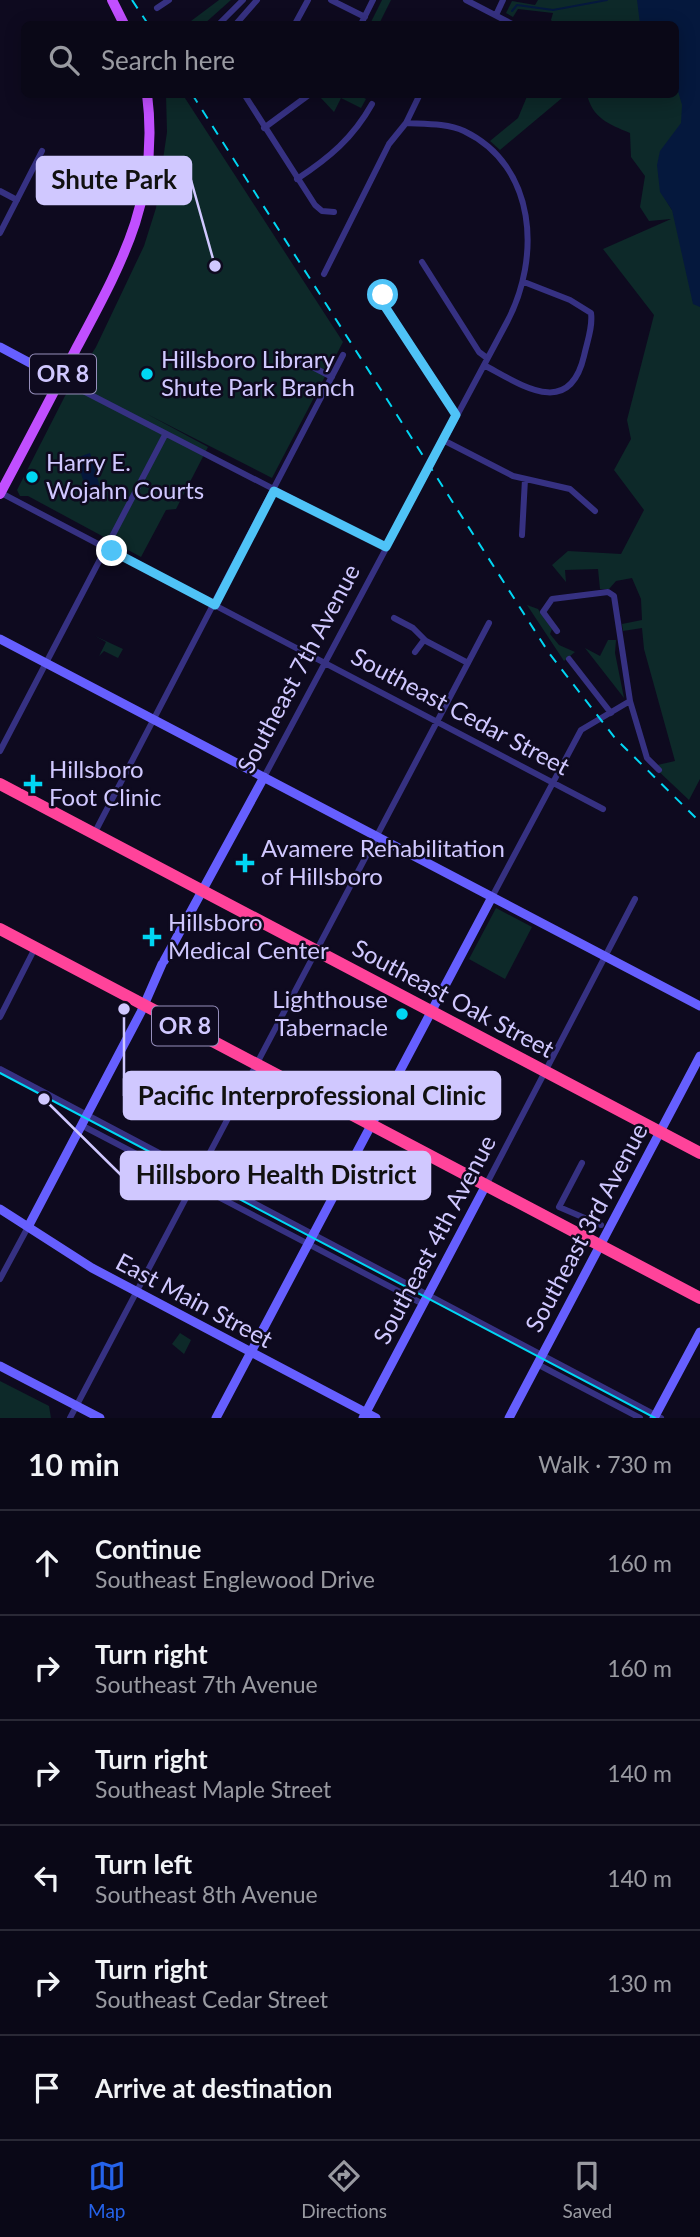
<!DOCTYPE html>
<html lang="en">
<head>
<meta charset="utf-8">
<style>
  :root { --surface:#0a0817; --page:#181624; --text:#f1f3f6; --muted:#999aa1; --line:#2a2936; --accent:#2563eb }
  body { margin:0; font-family:Lato,sans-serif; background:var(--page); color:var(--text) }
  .stop { position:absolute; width:21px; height:21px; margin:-16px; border:5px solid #4fc3f7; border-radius:50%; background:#fff }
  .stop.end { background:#4fc3f7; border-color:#fff; box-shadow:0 2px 7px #0008 }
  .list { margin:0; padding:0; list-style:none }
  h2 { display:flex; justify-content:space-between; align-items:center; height:91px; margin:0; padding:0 28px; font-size:30px }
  h2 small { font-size:23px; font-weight:400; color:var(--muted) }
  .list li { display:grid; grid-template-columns:46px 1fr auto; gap:21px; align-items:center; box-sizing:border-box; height:105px; padding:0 28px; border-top:2px solid var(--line) }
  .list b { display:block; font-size:26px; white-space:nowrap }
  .list p { margin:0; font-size:23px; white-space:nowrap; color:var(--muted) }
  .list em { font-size:23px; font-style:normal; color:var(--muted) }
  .icon { flex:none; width:38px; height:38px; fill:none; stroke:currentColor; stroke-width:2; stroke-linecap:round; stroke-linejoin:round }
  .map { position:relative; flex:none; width:700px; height:1418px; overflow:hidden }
  .search { position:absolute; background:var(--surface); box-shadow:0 4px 18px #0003; left:21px; right:21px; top:21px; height:77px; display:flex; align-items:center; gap:18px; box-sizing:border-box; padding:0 24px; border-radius:10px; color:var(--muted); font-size:26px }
  .sheet { height:721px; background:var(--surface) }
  nav { display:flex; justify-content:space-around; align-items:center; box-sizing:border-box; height:98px; border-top:2px solid var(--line); background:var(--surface); font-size:19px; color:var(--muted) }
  nav a { display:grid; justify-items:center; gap:4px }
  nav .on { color:var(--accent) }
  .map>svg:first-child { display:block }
  .green { fill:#0d2929; fill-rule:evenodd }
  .water { fill:#05183d }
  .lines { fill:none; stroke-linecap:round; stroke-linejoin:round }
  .stream { stroke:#05183d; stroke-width:2 }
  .street { stroke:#363182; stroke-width:6 }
  .secondary { stroke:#665fff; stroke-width:9 }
  .primary { stroke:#c14fff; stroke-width:10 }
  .highway { stroke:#ff439a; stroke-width:12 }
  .tram { stroke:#00d6f3; stroke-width:2 }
  .rail { stroke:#00d6f3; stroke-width:2; stroke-dasharray:10 9; stroke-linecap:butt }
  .route { stroke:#4fc3f7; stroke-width:9 }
  .poi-dot { fill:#00d6f3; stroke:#0e0a1f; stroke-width:2.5 }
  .labels { text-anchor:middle; stroke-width:5; stroke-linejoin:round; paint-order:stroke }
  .shield { fill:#0e0a1f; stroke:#968fbc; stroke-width:2 }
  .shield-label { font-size:23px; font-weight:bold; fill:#d0c8ff }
  .poi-label { font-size:24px; fill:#d0c8ff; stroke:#0e0a1f; text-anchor:start }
  .street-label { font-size:24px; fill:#d0c8ff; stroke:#0e0a1f }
  .leader { fill:none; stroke:#d0c8ff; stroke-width:2.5 }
  .callout-dot { fill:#d0c8ff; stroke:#0e0a1f; stroke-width:2.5 }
  .callout { fill:#d0c8ff; stroke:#d0c8ff; stroke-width:2.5 }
  .callout-label { font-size:26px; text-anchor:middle; font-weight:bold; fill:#111 }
</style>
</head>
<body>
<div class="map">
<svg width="700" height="1418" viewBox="0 0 700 1418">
  <rect width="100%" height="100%" fill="#0e0a1f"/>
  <path class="green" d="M219,0H231L204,24H187Z
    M382,0H391L379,24H370Z
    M538,0H700V779L689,800L653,766L675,761L644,649L642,628L623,631L622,624L642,620L641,599L632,578L616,581L609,589H600L598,569L565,570L566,582L552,565L568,551L621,554L644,510L614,470L631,439L627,420L654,315L603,249L671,219L649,221L640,207L645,176L631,157L630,133C608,124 593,118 587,95L676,94V24H554L551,20L553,13L518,9L513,17L506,13L512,1L535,5ZM677,130L672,210C652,179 655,157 677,130Z
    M357,94L366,99L361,108L341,98L334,112L320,97Z
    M528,94L562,95V98L500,150L490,141L518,118Z
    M166,95H183L343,342L272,478L145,413L208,447L176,509L166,510L141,557L28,496H20L17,490L65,396L96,347L144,246L156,208L167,132Z
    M527,605L538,609L552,629L550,634L559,645L575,652L564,661Z
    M95,636L123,649L118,658L104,651L99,656L106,642Z
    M608,640H616L615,653L624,698L585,648L600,656Z
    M496,908L532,927L505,979L469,959Z
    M180,1333L191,1340L184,1354L172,1344Z
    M0,1381L49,1406L51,1418H0Z"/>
  <path class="water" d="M637,0H700V307L693,304L672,210L660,192L657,165L660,151L681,123L682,105L676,84V24H640Z
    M90,453L102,494L89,498L76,458Z"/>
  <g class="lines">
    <path class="stream" d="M512,11L517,5L553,10L607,0"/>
    <path class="street" d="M331,0L365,17
      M466,0L512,24
      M157,8L169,0
      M496,15L503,0
      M219,24L243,0
      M236,24L257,0
      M295,24L308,0
      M361,24L373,0
      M244,94L315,205L322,211L334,212
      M476,94H484
      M264,128L310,94
      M297,179C329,158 353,138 372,104
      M0,191L17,200
      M0,233L42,151
      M422,262L479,352L487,358
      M324,274L389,144L406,123L420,94
      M386,288L382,302L456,415
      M297,359L332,377
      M484,365C520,384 569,420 584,356C587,342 593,327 591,313L570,300L524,282
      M60,379L386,547
      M443,440L513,476L570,489L595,511
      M1,493L603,809
      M522,535L525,479
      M394,618L413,628L426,641L468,663
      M557,631L543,612L552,599L608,592L614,596L630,701L647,758L659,770
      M415,652L424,640
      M569,659L611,713
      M0,751L165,435
      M264,777L507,322C541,258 537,166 464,131C447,123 424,124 406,123
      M94,834L343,355
      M492,897L581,730L630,701
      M0,1017L35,948
      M0,1069L661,1418
      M81,1125L423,1304
      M582,1163L559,1207L601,1225
      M486,1185L635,899
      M0,1279L28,1227
      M537,1364L640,1418
      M70,1418L489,623"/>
    <path class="secondary" d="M0,347L60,379
      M0,639L700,1006
      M164,961L264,777
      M0,1209L92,1268L376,1418
      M28,1227L141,1012L162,964
      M0,1366L100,1418
      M216,1418L492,897
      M363,1418L486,1185
      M509,1418L700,1056
      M654,1418L700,1332"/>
    <path class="primary" d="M112,0L124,24
      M0,494C26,445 52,396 77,347C123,261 160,195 147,94"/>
    <path class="highway" d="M0,784L700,1153
      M0,929L700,1298"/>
    <path class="tram" d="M0,1073L655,1418"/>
    <path class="rail" d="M132,0L148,24
      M192,94L549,653L615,738L700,822"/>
  </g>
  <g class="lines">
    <path class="route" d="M112,551L215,605L274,491L386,547L456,415L382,302L383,295"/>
  </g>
  <g class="poi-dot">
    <circle cx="147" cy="374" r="7"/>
    <circle cx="32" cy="477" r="7"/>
    <path d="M29.5 773.5h7v7h7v7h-7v7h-7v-7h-7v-7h7z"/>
    <path d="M241.5 852.5h7v7h7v7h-7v7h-7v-7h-7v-7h7z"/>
    <path d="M148.5 926.5h7v7h7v7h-7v7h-7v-7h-7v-7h7z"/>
    <circle cx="402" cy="1014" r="7"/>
  </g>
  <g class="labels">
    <g class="shield">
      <rect x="30" y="354.5" width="66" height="39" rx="5"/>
      <rect x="152" y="1006.5" width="66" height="39" rx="5"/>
    </g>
    <g class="shield-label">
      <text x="63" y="382">OR 8</text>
      <text x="185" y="1034">OR 8</text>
    </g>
    <g class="poi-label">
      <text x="161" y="368">Hillsboro Library<tspan x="161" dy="28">Shute Park Branch</tspan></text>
      <text x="46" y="471">Harry E.<tspan x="46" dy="28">Wojahn Courts</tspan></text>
      <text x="49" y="778">Hillsboro<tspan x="49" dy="28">Foot Clinic</tspan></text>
      <text x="261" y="857">Avamere Rehabilitation<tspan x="261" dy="28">of Hillsboro</tspan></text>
      <text x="168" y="931">Hillsboro<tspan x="168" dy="28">Medical Center</tspan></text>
      <text x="388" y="1008" text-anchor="end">Lighthouse<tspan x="388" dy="28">Tabernacle</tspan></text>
    </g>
    <g class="street-label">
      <text transform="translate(299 669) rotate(-62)" y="8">Southeast 7th Avenue</text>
      <text transform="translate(460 712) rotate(28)" y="8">Southeast Cedar Street</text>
      <text transform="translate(453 999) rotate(28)" y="8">Southeast Oak Street</text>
      <text transform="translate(587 1228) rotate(-62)" y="8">Southeast 3rd Avenue</text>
      <text transform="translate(435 1240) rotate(-62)" y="8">Southeast 4th Avenue</text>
      <text transform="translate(194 1301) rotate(28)" y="8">East Main Street</text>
    </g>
  </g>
  <path class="leader" d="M215 266L191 180M124 1009L124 1096M44 1099L121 1175"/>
  <g class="callout-dot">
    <circle cx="215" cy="266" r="7"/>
    <circle cx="124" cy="1009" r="7"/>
    <circle cx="44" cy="1099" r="7"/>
  </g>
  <g class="callout">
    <rect x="37" y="157" width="154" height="47" rx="7"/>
    <rect x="124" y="1072" width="376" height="47" rx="7"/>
    <rect x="121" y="1152" width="309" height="47" rx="7"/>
  </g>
  <g class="callout-label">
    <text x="114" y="189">Shute Park</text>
    <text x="312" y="1105">Pacific Interprofessional Clinic</text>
    <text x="276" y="1184">Hillsboro Health District</text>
  </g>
</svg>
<div class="stop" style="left:383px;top:295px"></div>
<div class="stop end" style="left:112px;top:551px"></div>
<div class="search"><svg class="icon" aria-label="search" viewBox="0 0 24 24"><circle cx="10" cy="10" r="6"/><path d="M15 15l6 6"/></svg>Search here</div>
</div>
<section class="sheet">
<h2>10 min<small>Walk · 730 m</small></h2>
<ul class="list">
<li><svg class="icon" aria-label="ahead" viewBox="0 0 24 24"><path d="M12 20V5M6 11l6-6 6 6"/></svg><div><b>Continue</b><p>Southeast Englewood Drive</p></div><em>160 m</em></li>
<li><svg class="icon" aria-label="right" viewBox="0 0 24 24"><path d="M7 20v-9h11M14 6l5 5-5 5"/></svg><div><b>Turn right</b><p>Southeast 7th Avenue</p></div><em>160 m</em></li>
<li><svg class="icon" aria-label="right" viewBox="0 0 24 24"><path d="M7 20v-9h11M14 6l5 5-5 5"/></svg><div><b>Turn right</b><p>Southeast Maple Street</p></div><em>140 m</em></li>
<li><svg class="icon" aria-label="left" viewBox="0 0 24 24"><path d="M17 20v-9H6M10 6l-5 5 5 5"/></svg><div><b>Turn left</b><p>Southeast 8th Avenue</p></div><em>140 m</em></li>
<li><svg class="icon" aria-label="right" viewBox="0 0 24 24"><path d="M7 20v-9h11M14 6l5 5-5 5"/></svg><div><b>Turn right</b><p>Southeast Cedar Street</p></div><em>130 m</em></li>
<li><svg class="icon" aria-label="arrive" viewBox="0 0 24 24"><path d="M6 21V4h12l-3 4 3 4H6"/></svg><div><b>Arrive at destination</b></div></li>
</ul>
</section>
<nav>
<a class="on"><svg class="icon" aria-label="map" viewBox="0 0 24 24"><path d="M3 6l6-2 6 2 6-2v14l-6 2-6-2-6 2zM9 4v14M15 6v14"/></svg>Map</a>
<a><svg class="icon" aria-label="directions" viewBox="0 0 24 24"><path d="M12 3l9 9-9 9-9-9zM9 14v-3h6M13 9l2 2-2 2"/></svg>Directions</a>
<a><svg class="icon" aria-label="saved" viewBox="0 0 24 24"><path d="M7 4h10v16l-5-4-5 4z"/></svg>Saved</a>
</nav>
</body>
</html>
